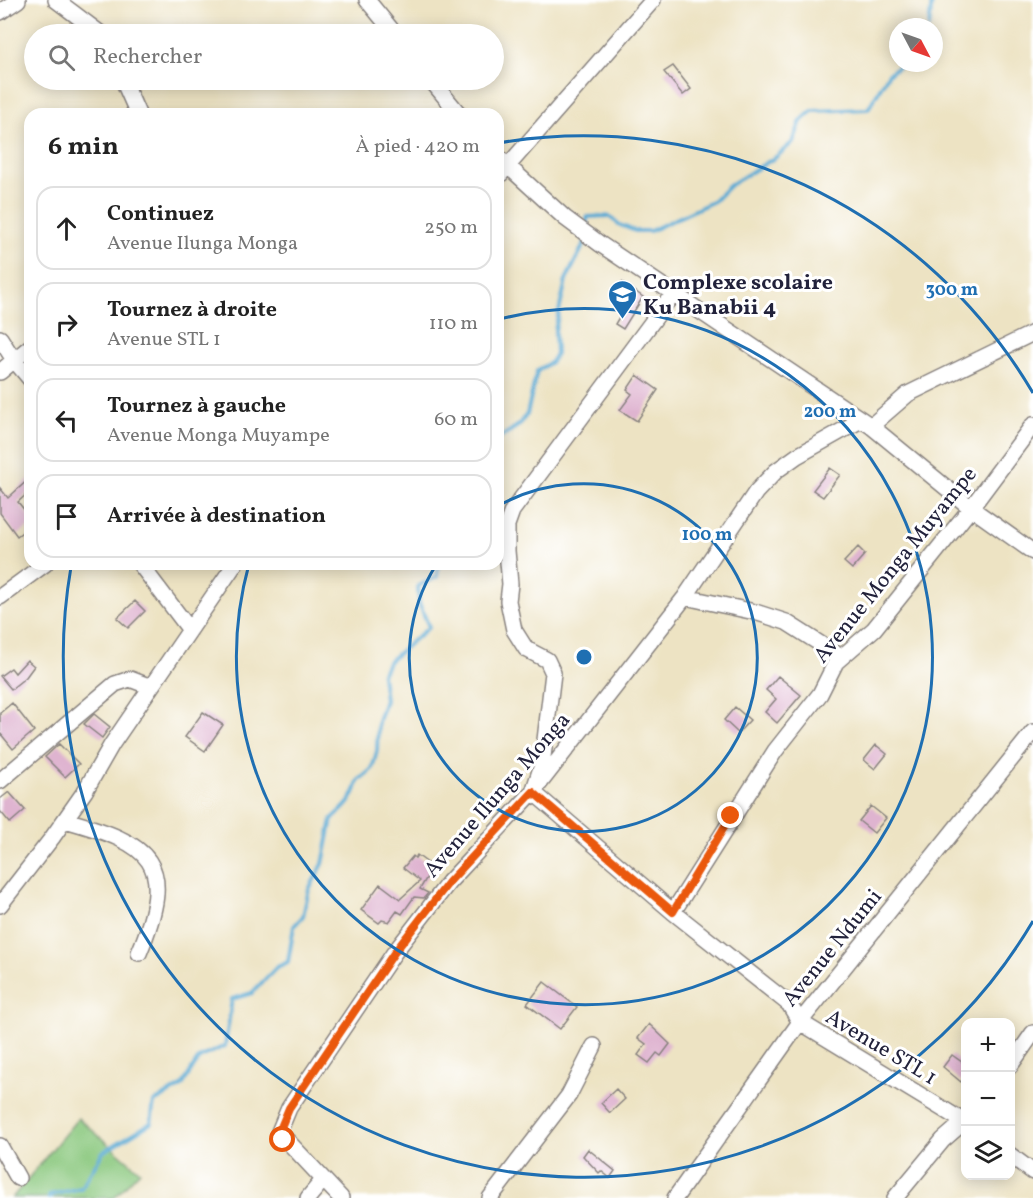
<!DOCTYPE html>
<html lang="fr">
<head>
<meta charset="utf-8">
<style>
  :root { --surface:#fff; --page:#f6f6f6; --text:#222; --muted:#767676; --line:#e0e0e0 }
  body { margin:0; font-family:Vollkorn,serif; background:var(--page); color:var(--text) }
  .controls { position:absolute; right:18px; bottom:18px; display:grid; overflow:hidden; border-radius:12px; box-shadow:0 3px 15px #0003 }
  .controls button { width:54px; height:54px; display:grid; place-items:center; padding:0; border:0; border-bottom:2px solid var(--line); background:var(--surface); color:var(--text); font:30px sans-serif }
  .compass { position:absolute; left:889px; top:18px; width:54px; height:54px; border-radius:50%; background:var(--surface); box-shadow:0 3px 15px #0003; rotate:131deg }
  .stop { position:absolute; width:18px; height:18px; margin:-14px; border:4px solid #ea580c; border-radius:50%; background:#fff }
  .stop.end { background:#ea580c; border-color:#fff; box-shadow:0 2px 6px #0008 }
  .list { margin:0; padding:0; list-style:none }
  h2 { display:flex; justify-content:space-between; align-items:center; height:78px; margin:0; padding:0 24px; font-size:26px }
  h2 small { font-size:20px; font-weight:400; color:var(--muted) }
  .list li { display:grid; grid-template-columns:39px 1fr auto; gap:18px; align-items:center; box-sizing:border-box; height:84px; margin:0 12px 12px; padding:0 12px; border:2px solid var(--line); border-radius:18px }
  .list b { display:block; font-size:22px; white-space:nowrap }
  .list p { margin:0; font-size:20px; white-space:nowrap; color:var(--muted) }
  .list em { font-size:20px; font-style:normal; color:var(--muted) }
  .icon { flex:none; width:33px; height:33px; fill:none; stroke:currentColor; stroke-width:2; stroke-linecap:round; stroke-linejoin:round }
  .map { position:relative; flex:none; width:1033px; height:1198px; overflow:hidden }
  .search { position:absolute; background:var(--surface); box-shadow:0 3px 15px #0003; left:24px; top:24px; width:480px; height:66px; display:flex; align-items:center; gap:15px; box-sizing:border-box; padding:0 21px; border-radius:33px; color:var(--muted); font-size:22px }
  .panel { position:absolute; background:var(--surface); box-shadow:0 3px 15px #0003; left:24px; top:108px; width:480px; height:462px; border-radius:18px }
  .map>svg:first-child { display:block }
  .green { fill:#8ac87e; stroke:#56755c; stroke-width:1.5 }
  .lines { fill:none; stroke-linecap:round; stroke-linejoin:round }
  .stream { stroke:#59aad4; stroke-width:4 }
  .building { fill:#dfb4d0 }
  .minor-casing { stroke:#88827f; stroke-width:18 }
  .minor { stroke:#fff; stroke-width:15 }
  .route { stroke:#ea580c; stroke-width:8 }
  .ring { fill:none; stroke:#1f6fb2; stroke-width:3 }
  .labels { text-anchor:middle; stroke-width:6; stroke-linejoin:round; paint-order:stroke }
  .poi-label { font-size:22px; font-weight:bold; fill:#22223b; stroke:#fff; text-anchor:start }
  .street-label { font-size:22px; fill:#22223b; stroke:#fff }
  .centre { fill:#1f6fb2; stroke:#fff; stroke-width:3 }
  .ring-label { font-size:18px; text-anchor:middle; font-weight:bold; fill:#1f6fb2; stroke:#fff; stroke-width:6; stroke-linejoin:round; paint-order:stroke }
</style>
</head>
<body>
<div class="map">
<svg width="1033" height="1198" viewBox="0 0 1033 1198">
  <rect width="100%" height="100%" fill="#fff"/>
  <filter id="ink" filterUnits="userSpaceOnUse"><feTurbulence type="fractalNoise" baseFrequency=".0167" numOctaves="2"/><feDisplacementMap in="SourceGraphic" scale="12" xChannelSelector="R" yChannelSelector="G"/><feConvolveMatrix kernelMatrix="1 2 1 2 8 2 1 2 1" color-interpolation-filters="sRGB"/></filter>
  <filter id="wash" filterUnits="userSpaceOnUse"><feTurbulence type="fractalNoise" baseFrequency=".008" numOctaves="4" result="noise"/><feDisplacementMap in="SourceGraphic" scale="24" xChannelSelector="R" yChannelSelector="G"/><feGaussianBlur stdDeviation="1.35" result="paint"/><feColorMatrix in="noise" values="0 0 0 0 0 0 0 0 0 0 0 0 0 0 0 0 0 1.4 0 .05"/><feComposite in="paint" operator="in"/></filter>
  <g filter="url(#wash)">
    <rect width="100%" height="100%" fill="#ede3c3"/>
    <path class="green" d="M78,1118L140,1171L114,1198H12Z"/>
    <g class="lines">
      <path class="stream" d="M929,27L932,0
        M587,230V217L608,216L620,225L635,231H650L714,201L730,185L776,157L793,142L801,121L812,111L868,109L889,73L904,63
        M498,439L519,425L527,414L537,371L551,362L556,354L555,330L566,280L586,240
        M49,1198L50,1195L81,1188L103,1152L151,1123L154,1102L182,1086L199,1058L225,1046L232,999L252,993L277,967L288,962L294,926L303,916L309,889L323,864L332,819C346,807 354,799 358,781L372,769L377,751L378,721L385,700L382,675L388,662L429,627L419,603L418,586L437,577L439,564"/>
    </g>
    <g id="blocks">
      <path class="building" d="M673,66L691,89L683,95L664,72Z
        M622,282L643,297L623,329L615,324L629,300L616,291Z
        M637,375L658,390L637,421L620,410L632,394L627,390Z
        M830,468L840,475L823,497L813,490Z
        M30,478V491L18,502L30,517V526L17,536L0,513V488L8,498Z
        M858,547L865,554L852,569L844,562Z
        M135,601L145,611L128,628L117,618Z
        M27,660L34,666L26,677L11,689L0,676L11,668L15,673Z
        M778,676L801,695L777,723L765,712L776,699L766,690Z
        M12,703L34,731L13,749L0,733V713Z
        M735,707L750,720L738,733L724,720Z
        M203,712L223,725L205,751L185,737Z
        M94,714L110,727L102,738L84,724Z
        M59,744L79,764L65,777L45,757Z
        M876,745L887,754L875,769L864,760Z
        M9,792L25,810L10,823L0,811V799Z
        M871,806L886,818L874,833L859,821Z
        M417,855L433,867L420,889L428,893L424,898L414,897L402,914L397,911L389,922L382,920L379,923L361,910L380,884L400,899L420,881L403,868L413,856L415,858Z
        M544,982L577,1007L560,1029L527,1004Z
        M649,1024L670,1044L661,1056L657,1053L649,1063L638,1055L646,1044L638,1038Z
        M952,1055L966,1065V1076L961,1082L943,1067Z
        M616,1089L625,1099L610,1113L601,1103Z
        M588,1149L615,1171L610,1178L601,1171L599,1173L583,1156Z"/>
    </g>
  </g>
  <g filter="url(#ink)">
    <use href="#blocks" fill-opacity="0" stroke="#88827f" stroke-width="1.5"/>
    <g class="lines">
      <defs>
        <path id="minor" d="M56,0L101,34
          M367,0L395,34
          M0,12L18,0
          M123,80L138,114
          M431,80L459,114
          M498,157L565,218L600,244L871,426L971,508L1033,552
          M498,177L653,0
          M672,295L512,511L507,525V551L510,584L508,601L514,630L526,649L547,660L553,673L542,765L533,792L673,912L789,1004L800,1022L966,1123
          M0,338L14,360L30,379
          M0,372L30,347
          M871,426L908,394L1033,333
          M140,564L190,630
          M0,597L45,564
          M685,597L755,612L786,622L841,657
          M0,781L115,684L130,679L151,687
          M65,820C152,844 177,862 139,953
          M0,905L52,838L85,791L112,744L235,564
          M673,912L775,751L820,694L836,662L874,629L971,508L1033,425
          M1010,1066L1033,1033
          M0,1146L18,1178
          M1010,1155L1033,1172
          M308,1198L323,1180
          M341,1198L279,1132L289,1108L394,953L449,882L533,792L685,597L756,492L776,471L797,456L861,420
          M490,1198L569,1095L594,1046
          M675,1198L800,1022L1033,732
          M895,1198L943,1140L966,1120"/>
      </defs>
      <use href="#minor" class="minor-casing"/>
      <use href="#minor" class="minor"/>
    </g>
  </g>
  <g class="lines" filter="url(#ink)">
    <path class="route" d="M283,1140L279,1132L289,1108L394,953L449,882L533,792L673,912L731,816"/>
  </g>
  <g class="ring">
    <path d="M498 506A174 174 0 1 1 436 565"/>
    <path d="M500 319A348 348 0 1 1 249 564"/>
    <path d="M1033 921A521 521 0 0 1 71 567M498 143A521 521 0 0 1 1033 393"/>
  </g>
  <defs>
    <symbol id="school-pin" viewBox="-11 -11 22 30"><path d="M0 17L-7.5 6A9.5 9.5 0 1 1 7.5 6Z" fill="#1f6fb2" stroke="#fff"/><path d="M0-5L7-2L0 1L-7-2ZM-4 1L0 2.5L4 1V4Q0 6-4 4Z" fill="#fff"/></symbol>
  </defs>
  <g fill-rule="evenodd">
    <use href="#school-pin" x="606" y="278" width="33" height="45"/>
  </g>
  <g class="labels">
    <g class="poi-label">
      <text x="643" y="289">Complexe scolaire<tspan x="643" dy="25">Ku Banabii 4</tspan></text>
    </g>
    <g class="street-label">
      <text transform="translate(894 564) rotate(-51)" y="8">Avenue Monga Muyampe</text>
      <text transform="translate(496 794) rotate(-49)" y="8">Avenue Ilunga Monga</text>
      <text transform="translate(831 947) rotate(-51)" y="8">Avenue Ndumi</text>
      <text transform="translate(882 1046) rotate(31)" y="8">Avenue STL 1</text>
    </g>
  </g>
  <circle cx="584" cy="657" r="9" class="centre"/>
  <g class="ring-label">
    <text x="952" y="295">300 m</text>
    <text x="830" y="417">200 m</text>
    <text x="707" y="540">100 m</text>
  </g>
</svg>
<div class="controls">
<button>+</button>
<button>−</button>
<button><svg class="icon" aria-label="layers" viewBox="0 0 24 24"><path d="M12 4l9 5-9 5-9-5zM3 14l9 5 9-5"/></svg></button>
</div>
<svg class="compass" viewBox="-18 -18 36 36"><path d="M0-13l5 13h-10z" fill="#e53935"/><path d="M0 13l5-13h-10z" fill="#767676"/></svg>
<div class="stop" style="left:283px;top:1140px"></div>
<div class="stop end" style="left:731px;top:816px"></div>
<div class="search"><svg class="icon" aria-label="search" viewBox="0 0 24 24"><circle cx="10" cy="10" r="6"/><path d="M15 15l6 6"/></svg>Rechercher</div>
<section class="panel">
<h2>6 min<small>À pied · 420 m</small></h2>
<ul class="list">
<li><svg class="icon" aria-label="ahead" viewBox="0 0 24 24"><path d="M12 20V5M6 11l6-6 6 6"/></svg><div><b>Continuez</b><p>Avenue Ilunga Monga</p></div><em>250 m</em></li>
<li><svg class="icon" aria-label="right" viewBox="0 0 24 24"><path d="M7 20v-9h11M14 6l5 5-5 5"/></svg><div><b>Tournez à droite</b><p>Avenue STL 1</p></div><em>110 m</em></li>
<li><svg class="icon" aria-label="left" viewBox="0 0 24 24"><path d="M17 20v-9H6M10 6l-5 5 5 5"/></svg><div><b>Tournez à gauche</b><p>Avenue Monga Muyampe</p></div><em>60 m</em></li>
<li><svg class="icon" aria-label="arrive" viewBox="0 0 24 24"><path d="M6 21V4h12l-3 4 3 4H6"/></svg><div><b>Arrivée à destination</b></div></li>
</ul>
</section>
</div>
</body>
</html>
